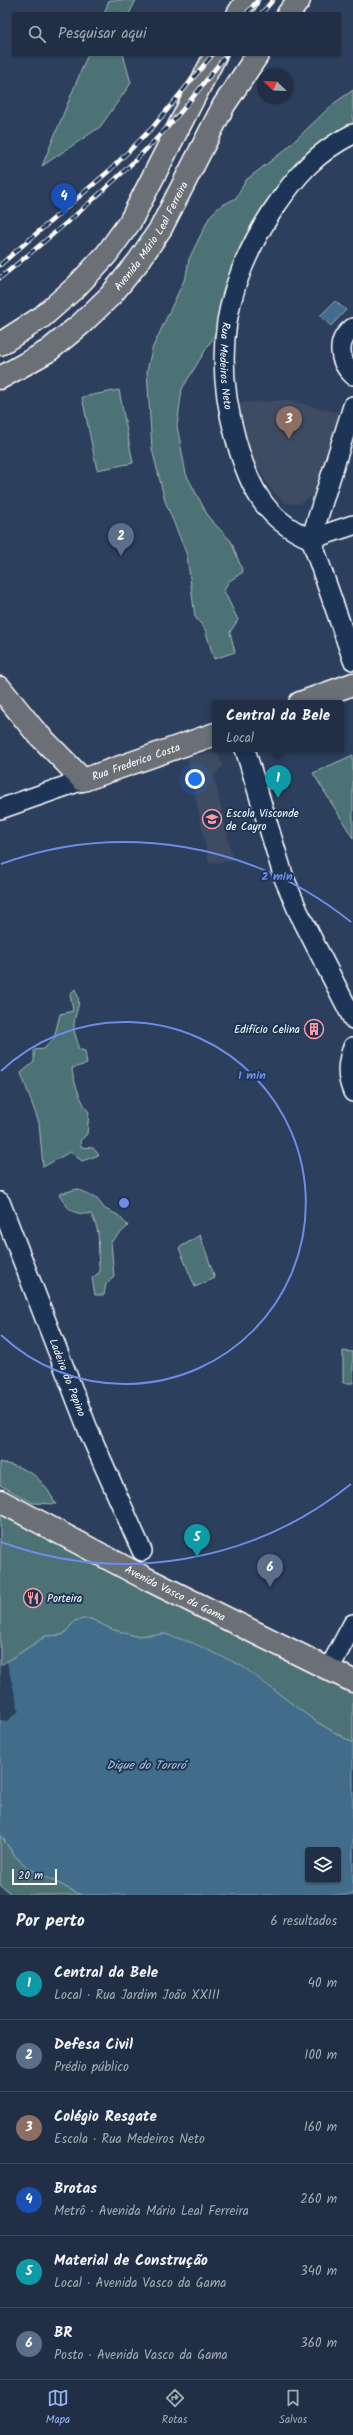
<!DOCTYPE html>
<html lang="pt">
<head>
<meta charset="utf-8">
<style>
  :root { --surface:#212f46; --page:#2d3b51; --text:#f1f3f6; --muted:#a2a9b3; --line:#3e4a5f; --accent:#95b2f1 }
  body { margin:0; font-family:Kalam,sans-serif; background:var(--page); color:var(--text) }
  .controls { position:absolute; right:12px; bottom:12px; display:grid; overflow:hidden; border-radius:4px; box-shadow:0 1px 3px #0004 }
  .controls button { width:36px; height:36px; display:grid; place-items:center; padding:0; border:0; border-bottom:1px solid var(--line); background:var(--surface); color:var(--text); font:20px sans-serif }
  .compass { position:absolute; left:257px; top:68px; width:36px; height:36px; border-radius:50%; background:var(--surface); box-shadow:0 1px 3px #0004; rotate:293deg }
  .scale { position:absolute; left:12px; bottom:10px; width:45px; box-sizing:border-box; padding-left:4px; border:2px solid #fff; border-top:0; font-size:11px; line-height:14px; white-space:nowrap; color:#fff; -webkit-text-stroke:3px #1d3557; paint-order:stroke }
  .you { position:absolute; left:195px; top:779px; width:14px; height:14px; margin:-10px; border:3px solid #fff; border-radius:50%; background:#1a73e8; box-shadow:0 0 0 6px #1a73e833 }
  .badge { display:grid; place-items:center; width:26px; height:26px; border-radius:50%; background:var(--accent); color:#fff; font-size:13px; font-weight:700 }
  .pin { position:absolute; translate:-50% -33px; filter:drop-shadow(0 1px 2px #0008) }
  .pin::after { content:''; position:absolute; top:21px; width:14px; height:12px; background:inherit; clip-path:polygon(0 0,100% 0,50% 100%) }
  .popup { position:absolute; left:212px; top:700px; width:132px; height:52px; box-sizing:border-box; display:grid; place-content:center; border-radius:4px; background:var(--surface); filter:drop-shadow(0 1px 3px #0005); font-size:13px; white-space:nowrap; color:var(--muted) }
  .popup b { font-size:15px; color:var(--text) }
  .popup::after { content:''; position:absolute; left:50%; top:100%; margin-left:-8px; border:8px solid transparent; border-top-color:var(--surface) }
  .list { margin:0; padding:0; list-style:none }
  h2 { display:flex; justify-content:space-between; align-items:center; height:52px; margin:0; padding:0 16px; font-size:17px }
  h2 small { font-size:13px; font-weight:400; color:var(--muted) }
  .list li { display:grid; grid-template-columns:26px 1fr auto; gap:12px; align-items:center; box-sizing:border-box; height:72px; padding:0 16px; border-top:1px solid var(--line) }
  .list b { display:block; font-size:15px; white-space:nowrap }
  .list p { margin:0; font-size:13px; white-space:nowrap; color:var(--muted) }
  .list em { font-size:13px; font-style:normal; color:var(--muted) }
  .icon { flex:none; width:22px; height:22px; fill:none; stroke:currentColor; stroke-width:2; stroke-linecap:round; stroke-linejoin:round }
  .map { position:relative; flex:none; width:353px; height:1895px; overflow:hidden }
  .search { position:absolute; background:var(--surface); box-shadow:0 1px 3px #0004; left:12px; right:12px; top:12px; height:44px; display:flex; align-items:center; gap:10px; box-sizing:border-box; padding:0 14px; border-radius:4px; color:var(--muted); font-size:15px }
  .sheet { height:484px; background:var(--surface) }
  nav { display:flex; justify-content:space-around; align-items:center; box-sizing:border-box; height:56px; border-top:1px solid var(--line); background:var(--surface); font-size:11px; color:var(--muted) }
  nav a { display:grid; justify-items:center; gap:2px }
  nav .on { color:var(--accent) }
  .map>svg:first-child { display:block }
  .built { fill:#3e4b64 }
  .green { fill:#4d7274; stroke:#a6b8ba }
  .water { fill:#436d8a; stroke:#8ea7b9; fill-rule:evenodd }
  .pier { fill:#2c3f5d }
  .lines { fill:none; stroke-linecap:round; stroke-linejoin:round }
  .minor-casing { stroke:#fff; stroke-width:22 }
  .major-casing { stroke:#fff; stroke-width:25 }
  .highway-casing { stroke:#fff; stroke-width:25 }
  .minor { stroke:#1d3557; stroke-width:19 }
  .major { stroke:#6b6f75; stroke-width:22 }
  .highway { stroke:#6b6f75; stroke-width:22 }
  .rail-casing { stroke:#fff; stroke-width:4.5 }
  .rail { stroke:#1d3557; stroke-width:3; stroke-dasharray:9; stroke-linecap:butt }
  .ring { fill:none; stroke:#6c8ce6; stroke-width:2 }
  .labels { text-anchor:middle; stroke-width:4; stroke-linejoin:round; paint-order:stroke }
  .street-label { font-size:11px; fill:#fff; stroke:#1d3557 }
  .poi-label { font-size:11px; fill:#fff; stroke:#1d3557; text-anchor:start }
  .water-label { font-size:12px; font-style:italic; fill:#b4c5d0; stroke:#1d3557 }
  .centre { fill:#6c8ce6; stroke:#1d3557; stroke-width:2 }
  .ring-label { font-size:12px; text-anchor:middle; font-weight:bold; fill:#6c8ce6; stroke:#1d3557; stroke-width:4; stroke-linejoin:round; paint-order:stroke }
</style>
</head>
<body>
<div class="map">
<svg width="353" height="1895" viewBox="0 0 353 1895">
  <rect width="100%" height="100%" fill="#2c3f5d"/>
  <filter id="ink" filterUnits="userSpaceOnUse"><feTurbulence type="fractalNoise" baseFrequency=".025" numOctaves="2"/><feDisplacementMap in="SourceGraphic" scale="8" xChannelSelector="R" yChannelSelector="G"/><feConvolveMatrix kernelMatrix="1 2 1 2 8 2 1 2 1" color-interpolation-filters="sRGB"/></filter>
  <g filter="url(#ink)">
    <path class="built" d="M288,400L339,413L314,495L299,504L285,503L270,489L260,470L252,466L239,403Z
      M218,753L223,766L214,775L233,861L209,863L187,756Z"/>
    <path class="green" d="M109,0H136L129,14H104Z
      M88,54H123L131,83L100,127L42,166Z
      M353,90V128L282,190L220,326L182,389L177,426L186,474L209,518L231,541L243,572L228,582L224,591L238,620L230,632L235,652L214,659L205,629L195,617L187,555L165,501L152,449L147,371L152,349L186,276L189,259L210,216L219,207L236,198L246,180L285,150L333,104Z
      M119,390L133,463L97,470L82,397Z
      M353,755V838L313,773Z
      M75,989C83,1005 75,1009 74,1025C73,1034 79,1040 78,1049L85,1051L87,1064L72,1068C72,1078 82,1105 89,1112L87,1134L80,1141L81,1147L93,1148L99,1155L82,1161L70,1152L43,1167L39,1123L21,1073L34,1062V1050L44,1049L54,1038L60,1014L73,1011L70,994Z
      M77,1189L97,1199L105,1209L118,1215L128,1226L111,1242L114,1277L106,1284L104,1295H95L92,1278L100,1272C95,1247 104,1238 91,1214C70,1214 69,1210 59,1194Z
      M200,1235L215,1278L195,1287L179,1248Z
      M343,1351L353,1352V1383H343Z
      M0,1462C32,1470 40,1475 56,1504L33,1503L0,1485Z
      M0,1509L353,1689V1743L165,1634L135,1636L111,1629L91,1619L75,1621L63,1635L46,1636L0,1666Z
      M0,1834L14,1855L27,1867L81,1895H12L0,1885Z"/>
    <path class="water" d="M335,301L346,310L331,326L320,316Z
      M83,1619H91L111,1629L135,1636L165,1634L193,1643L242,1666L315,1721L353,1743V1895H81L27,1867L14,1855L0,1834V1666L46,1636L63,1635L75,1621ZM308,1850H338V1880H308Z"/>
    <path class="pier" d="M7,1662L19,1711L7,1721L0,1720V1666Z"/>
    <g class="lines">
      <defs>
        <g id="minor">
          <path id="s1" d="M353,134C316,152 296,176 273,210C224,285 212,354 236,440C249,487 265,520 311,539L353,525"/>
          <path d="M353,328C335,341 339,362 353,375"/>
          <path d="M311,539L353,406"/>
          <path d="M311,539L353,660"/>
          <path d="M245,749L284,878L298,911L353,1019"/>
          <path d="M0,809L83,780"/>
          <path d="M353,1047C347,1063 346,1076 353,1092"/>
          <path id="s2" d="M0,1202L89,1432L142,1551"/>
          <path d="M329,1669L353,1624"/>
        </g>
        <g id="major">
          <path id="s3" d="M0,688L34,730L83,780L215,734"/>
          <path d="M300,703L353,684"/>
          <path id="s4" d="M0,1501L145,1578L353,1681"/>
        </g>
        <g id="highway">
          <path d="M238,14L247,0"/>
          <path d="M288,14L299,0"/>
          <path d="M0,344L42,317L77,286L106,255L130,222L216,54"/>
          <path id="s5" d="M0,378L48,351L81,324L111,295L138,262L161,228L224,105L258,54"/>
        </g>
      </defs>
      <use href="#minor" class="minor-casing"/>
      <use href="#major" class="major-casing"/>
      <use href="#highway" class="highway-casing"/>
      <use href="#minor" class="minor"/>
      <use href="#major" class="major"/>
      <use href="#highway" class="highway"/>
      <defs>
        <path id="rail" d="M246,14L258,0
          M261,14L273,0
          M0,265L110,170L153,127L213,54
          M0,278C55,233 110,188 159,136C184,111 205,81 227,54"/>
      </defs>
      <use href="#rail" class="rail-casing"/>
      <use href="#rail" class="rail"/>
    </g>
  </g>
  <g class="ring">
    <path d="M1 1071A181 181 0 1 1 1 1335"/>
    <path d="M351 1484A361 361 0 0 1 1 1542M1 864A361 361 0 0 1 351 922"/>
  </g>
  <defs>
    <symbol id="school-ring" viewBox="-11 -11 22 22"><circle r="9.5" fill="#1d3557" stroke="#ff9aa2" stroke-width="1.5"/><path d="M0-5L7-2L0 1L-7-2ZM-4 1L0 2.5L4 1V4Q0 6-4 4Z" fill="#ff9aa2"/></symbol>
    <symbol id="building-ring" viewBox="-11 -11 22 22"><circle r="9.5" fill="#1d3557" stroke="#ff9aa2" stroke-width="1.5"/><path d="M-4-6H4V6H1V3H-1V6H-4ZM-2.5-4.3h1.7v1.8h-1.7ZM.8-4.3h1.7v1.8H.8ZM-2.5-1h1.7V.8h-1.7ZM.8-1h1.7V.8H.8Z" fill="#ff9aa2"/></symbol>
    <symbol id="restaurant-ring" viewBox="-11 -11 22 22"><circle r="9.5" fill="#1d3557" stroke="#ff9aa2" stroke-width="1.5"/><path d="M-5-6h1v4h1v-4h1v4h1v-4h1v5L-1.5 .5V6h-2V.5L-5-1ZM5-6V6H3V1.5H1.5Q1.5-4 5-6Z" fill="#ff9aa2"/></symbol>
  </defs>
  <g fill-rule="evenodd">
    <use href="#school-ring" x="201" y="808" width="22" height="22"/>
    <use href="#building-ring" x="303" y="1018" width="22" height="22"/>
    <use href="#restaurant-ring" x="22" y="1587" width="22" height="22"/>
  </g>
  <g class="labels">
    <g class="street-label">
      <text dy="4" stroke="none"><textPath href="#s5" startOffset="211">Avenida Mário Leal Ferreira</textPath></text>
      <text dy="4" stroke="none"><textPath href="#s1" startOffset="278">Rua Medeiros Neto</textPath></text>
      <text dy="4" stroke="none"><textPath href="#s3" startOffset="180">Rua Frederico Costa</textPath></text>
      <text dy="4" stroke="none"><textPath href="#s2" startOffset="188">Ladeira do Pepino</textPath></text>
      <text dy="4" stroke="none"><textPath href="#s4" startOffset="198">Avenida Vasco da Gama</textPath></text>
    </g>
    <g class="poi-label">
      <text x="226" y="817">Escola Visconde<tspan x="226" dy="13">de Cayro</tspan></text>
      <text x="300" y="1033" text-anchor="end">Edifício Celina</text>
      <text x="47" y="1602">Porteira</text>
    </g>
    <g class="water-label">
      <text x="146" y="1769">Dique do Tororó</text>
    </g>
  </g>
  <circle cx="124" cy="1203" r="6" class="centre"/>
  <g class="ring-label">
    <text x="277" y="880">2 min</text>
    <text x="252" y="1079">1 min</text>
  </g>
</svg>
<div class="controls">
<button><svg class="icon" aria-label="layers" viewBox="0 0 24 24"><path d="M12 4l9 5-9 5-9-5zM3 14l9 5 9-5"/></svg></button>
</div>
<svg class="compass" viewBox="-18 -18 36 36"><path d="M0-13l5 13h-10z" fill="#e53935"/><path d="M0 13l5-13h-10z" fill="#a2a9b3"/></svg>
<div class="scale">20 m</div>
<div class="you"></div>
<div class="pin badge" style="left:278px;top:798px;background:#0f9aa8">1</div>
<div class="popup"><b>Central da Bele</b>Local</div>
<div class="pin badge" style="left:121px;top:556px;background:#5c6f8a">2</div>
<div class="pin badge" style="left:289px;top:439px;background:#8d6e63">3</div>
<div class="pin badge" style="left:64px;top:216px;background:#1a4fb4">4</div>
<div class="pin badge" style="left:197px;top:1557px;background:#0f9aa8">5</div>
<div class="pin badge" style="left:270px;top:1587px;background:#5c6f8a">6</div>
<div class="search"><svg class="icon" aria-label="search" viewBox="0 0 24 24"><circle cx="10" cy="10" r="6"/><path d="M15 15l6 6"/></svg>Pesquisar aqui</div>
</div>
<section class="sheet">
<h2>Por perto<small>6 resultados</small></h2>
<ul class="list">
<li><span class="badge" style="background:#0f9aa8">1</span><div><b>Central da Bele</b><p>Local · Rua Jardim João XXIII</p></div><em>40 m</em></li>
<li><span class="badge" style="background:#5c6f8a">2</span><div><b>Defesa Civil</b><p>Prédio público</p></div><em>100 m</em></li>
<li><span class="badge" style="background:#8d6e63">3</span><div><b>Colégio Resgate</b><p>Escola · Rua Medeiros Neto</p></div><em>160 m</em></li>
<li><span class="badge" style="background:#1a4fb4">4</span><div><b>Brotas</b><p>Metrô · Avenida Mário Leal Ferreira</p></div><em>260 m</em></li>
<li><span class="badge" style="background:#0f9aa8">5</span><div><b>Material de Construção</b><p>Local · Avenida Vasco da Gama</p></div><em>340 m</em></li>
<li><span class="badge" style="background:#5c6f8a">6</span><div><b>BR</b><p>Posto · Avenida Vasco da Gama</p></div><em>360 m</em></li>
</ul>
</section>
<nav>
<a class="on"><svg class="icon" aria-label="map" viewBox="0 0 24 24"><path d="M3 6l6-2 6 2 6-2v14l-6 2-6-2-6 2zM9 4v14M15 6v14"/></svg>Mapa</a>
<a><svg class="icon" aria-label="directions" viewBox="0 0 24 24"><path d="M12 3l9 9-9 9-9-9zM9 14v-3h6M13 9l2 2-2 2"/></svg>Rotas</a>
<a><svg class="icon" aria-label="saved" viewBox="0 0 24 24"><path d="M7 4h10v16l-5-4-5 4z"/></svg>Salvos</a>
</nav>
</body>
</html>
